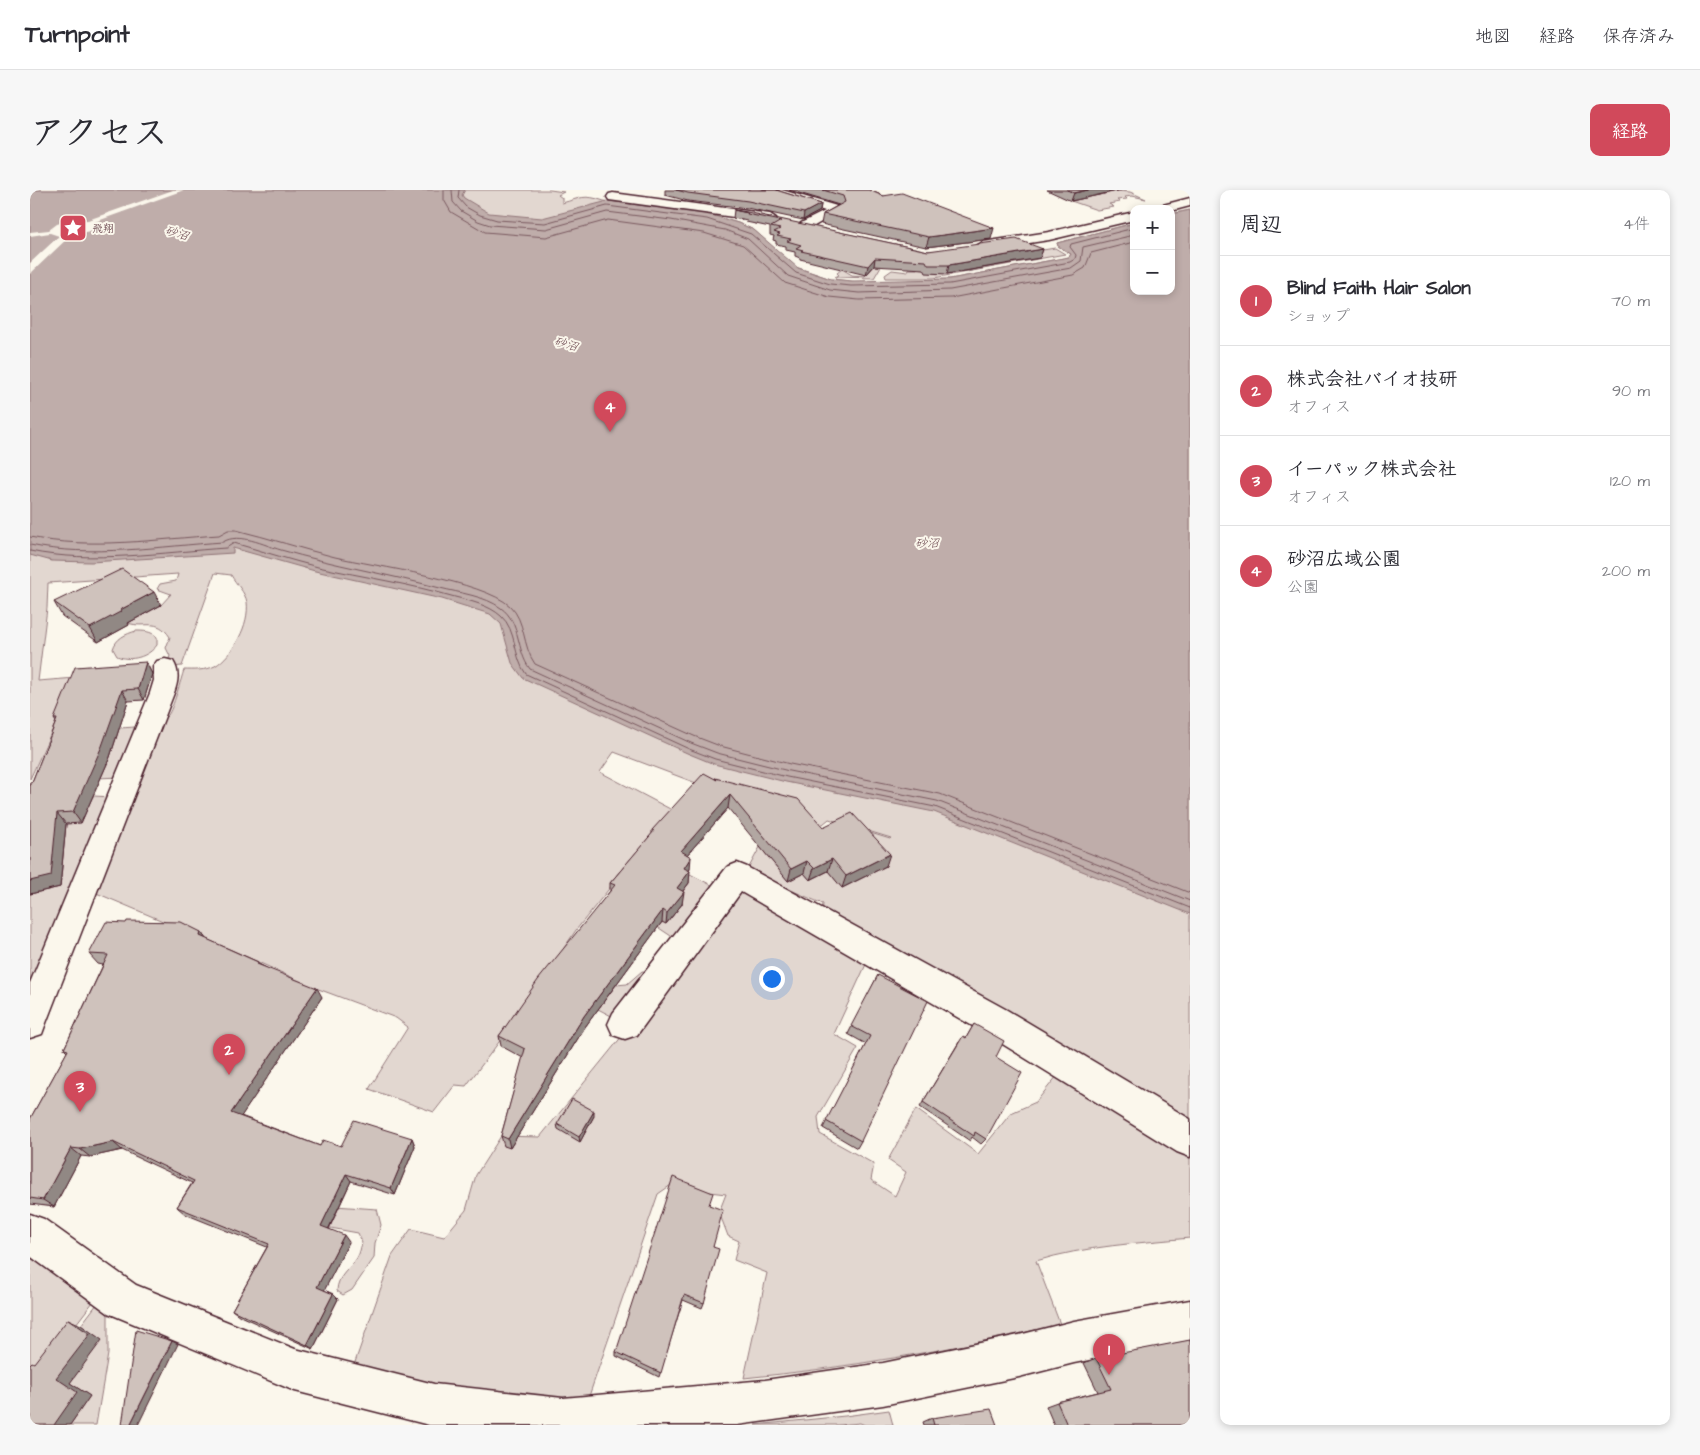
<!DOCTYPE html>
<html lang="ja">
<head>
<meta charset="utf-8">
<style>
  :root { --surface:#fff; --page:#f7f7f7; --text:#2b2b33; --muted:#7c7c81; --line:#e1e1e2; --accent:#d1495b }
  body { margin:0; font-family:"Architects Daughter","Klee One",sans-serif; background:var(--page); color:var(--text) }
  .controls { position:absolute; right:15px; top:15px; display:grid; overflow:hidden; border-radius:10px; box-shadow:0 2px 8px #0003 }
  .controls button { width:45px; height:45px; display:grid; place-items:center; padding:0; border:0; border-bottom:1px solid var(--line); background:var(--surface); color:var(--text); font:25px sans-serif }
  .you { position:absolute; left:741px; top:788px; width:18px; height:18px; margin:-12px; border:4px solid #fff; border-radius:50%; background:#1a73e8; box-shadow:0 0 0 8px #1a73e833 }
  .badge { display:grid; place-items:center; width:32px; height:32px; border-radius:50%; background:var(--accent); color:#fff; font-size:16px; font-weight:700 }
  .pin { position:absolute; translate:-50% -41px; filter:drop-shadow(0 1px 2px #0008) }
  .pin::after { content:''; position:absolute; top:26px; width:18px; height:15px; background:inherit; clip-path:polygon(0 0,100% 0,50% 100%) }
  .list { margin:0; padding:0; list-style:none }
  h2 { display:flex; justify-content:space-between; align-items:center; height:65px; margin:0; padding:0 20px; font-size:21px }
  h2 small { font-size:16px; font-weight:400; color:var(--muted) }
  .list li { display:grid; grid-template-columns:32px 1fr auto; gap:15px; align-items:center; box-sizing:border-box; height:90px; padding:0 20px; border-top:1px solid var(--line) }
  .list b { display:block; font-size:19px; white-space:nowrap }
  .list p { margin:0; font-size:16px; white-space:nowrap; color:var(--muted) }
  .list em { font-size:16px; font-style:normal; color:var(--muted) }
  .map { position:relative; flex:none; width:1160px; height:1235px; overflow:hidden; border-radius:10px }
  header { display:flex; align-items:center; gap:30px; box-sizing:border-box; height:70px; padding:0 25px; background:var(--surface); border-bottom:1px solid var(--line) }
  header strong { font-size:24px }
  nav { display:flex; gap:28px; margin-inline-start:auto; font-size:18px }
  .intro { display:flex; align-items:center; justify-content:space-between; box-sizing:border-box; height:120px; padding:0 30px }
  h1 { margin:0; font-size:35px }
  .button { padding:12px 22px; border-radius:10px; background:var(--accent); color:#fff; font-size:18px; font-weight:700 }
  main { display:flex; gap:30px; padding:0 30px }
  aside { flex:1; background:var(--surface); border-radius:10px; box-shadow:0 2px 8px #0003 }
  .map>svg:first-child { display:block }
  .green { fill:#e2d7d0; stroke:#967b7e }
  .water { fill:#bfadaa; stroke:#907477 }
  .pier { fill:#fbf7ec }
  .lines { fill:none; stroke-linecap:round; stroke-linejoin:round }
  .shore { stroke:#79585e; stroke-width:1 }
  .street-casing { stroke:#4a1f2b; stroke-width:3 }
  .street { fill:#fbf7ec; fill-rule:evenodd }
  .wall { fill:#b2a7a2; stroke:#4a1f2b }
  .shaded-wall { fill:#918884; stroke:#4a1f2b }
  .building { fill:#cfc2bc; stroke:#4a1f2b }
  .labels { text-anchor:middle; stroke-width:4; stroke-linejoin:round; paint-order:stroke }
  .far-poi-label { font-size:11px; fill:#4a1f2b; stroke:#fbf7ec; text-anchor:start }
  .far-water-label { font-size:12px; font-style:italic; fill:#6d4a51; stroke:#fbf7ec }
</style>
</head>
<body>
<header>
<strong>Turnpoint</strong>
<nav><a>地図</a><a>経路</a><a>保存済み</a></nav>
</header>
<div class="intro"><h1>アクセス</h1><a class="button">経路</a></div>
<main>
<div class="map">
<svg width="1160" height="1235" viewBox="0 0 1160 1235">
  <rect width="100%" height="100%" fill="#fbf7ec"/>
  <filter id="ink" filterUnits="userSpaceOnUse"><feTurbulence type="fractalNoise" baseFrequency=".02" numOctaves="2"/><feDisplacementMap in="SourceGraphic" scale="10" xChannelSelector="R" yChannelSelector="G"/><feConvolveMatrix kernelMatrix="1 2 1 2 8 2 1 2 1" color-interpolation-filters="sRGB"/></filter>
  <g filter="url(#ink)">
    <path class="green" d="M0,0H520L534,2L528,5L532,8V13C551,8 554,4 574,11L678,24L708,33L724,40L763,76L801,89L829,92L920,89L1039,67L1041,64L1028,56L1027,53L1104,33V101H1141V24L1160,20V936L792,724L793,714L763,701L755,705L717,681L730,657L758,691L774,683L780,690L798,681L812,698L818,636L860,649L861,648L799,629L793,634L780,636L584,562L570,582L642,620L546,740L490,824L436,896L425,895L404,922L339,899L378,837L366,828L283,797L204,761L64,702L0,811V639L63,606L84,607L85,652L107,599L91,587L43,589L79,567L89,538C105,537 126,537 138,525C143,519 151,489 154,480C164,480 175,481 185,476C203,465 220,434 217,412C215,402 206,394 201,385L185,383L152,476L141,477L138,471L140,466L136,458L140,447C127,427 115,439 98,433L131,415L141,404L127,399L130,394L146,391L148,384L18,393L17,418L8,491L46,488L0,589Z
      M1088,1L1100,2L1116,9L1102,6L1095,7L1097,9L1087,10L1090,12L1079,14L1084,17L1067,20L1041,11Z
      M1025,58L1035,64L904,88H856L855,85L862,80L878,82V79H887V77L922,84L1011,67L1001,62Z
      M845,75L851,76L844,88L805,87L809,85L807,83L812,79L822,85L835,86Z
      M106,441C114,441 121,441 127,447V455C118,467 101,472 87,466L83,459C86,448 96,444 106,441Z
      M658,683L687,698L647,750L626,736L630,731L636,734L652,714L646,710Z
      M710,701L838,770L804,844L828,858L788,927L790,944L844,974L841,990L865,1006L876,982L858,970L886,919L948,964L981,923L1006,912L1031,881L1160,960V1048C1109,1053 1055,1056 1006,1071L1030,1134L1024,1138L1019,1137C918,1160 817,1178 714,1188L737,1083L704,1070L709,1051L698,1046L689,1022L696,1004L663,1000L644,993L628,1004L556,1215L497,1213L323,1178L362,1066L381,1039L414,1047L436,1020L446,985L471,946L510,947Z
      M612,781L620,782L589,830L568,819L586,795L597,794Z
      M305,1016L347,1019L351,1035L345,1053L344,1068L322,1100L313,1105L307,1101C307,1086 320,1079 327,1068C330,1063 331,1057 332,1052L328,1043L295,1037Z
      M0,1061L66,1108L0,1194Z
      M67,1114L78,1118V1164L66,1235H40L60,1206L40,1193L51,1135Z
      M859,1220L863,1235H835L830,1233L808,1235H725L815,1226Z"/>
    <path class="water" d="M0,0H435L432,5L434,8L459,23L512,28L578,11L678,24L708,33L724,40L768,78L801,89L822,91L920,89L1039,67L1041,64L1028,56L1027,53L1104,33V101H1141V24L1160,20V724L904,622L756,592L684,574L657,563L493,488L482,473L471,434L460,424L412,409L285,381L203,358V363L61,372L22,371L0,365Z"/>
    <path class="pier" d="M143,0H154L65,32L67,36L60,41L41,45L0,84V73L29,46L20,43L0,46V42L19,40L27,34L37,31L58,30Z"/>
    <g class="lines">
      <path class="shore" d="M414,0V10L421,22L455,42L516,47L578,30L674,43L713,55L755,93L799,107L829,110L921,108L1043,85L1055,78L1061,63L1104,52
        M422,0L423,12L431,21L448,31L460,35L516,39L577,22L641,30L695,40L718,49L758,86L800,100L829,103L920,100L1041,78L1051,71L1053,57L1104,45
        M429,0L428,8L436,17L450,25L467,30L515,33L577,16L677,29L721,44L766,83L800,94L821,96L920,94L1040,72L1045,69L1046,65L1040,57L1041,54L1104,38
        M0,347C61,360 127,349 189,345L198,340H206C239,348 272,359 305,367C344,376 453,391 480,416C496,431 492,456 505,474L664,546L690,556L760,574L910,604L1160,703
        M0,355C60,368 132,356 193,352C209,342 234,355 251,360C303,375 357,384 410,398C430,403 455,406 471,418C491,432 486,461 500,479L661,553L687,563L759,581L907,611L1160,711
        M0,361C61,374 134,362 196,358L204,353C232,361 260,370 288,377C334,387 380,394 425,407C440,411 459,415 471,426C487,440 483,467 496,484L659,559L685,569L757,587L905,617L1160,718"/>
      <defs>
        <path id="street" d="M733,0H752L810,17L812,20L779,39H771L769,36L771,33L795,21L735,2Z
          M583,3L740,24L746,28L740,32L579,10L577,7L579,4Z
          M1160,8V16L1141,21V19H1127L1129,16Z
          M1104,22V30L1019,50L953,60L946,56L953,52L1019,42Z
          M135,469L143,471C150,482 148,492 144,503L16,833L12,844L0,848V793L120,503L124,490L123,477L127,471Z
          M707,673L717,677L977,820L1160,929V967L1147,962L953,842L711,702L607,845L595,849L583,845L578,834L583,823L697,677Z
          M0,1024L14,1029L106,1095L265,1159L404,1194L533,1208L735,1190L853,1173L989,1145L1044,1131L1160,1110V1150L1044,1173L989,1187L853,1215L707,1235H399L265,1201L78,1123L0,1066Z"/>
      </defs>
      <use href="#street" class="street-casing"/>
      <use href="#street" class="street"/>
    </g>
    <path class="wall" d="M635,0H746L791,14L790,21L773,30L717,18L658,11L635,5Z
      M759,0H839L961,49L896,57L791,34L793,24L809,15Z
      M1017,0H1091L1041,11Z
      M704,20L898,61L1013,59L1010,68L917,84L896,83L894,79L844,76L836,85L770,69V68L765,66V62L756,60V56L746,54V51L743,50L744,46L740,45V37L716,32L717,31L703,28Z
      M24,412L131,415L98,433L99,435L68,452L32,426Z
      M116,472L122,484L114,510L98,511L80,567L51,633L36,634L30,697L0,704V592H2L26,532L24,529Z
      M685,588L793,637L856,676L812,698L798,681L780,690L774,683L758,691L698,618L657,665L660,679L659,681V693L653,701L652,714L636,734L632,732L555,837L480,958L474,956L471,946L493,868L471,856L469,846L580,701V693L622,644V640L685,589Z
      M171,742L176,749L228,772L229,774L292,807L211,926L290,956H311L382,948L385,956L365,1005L321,991L299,1039L319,1052L294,1100L303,1104L308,1109L283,1159L210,1126L202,1120L237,1057L155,1024L147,1017L162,993L92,960L60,967L51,966L24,1017L0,1014V929L37,862L34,859L73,775L68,774L59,764Z
      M848,785L831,951L827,958L793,938L836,854L818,844Z
      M944,834L966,867L956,949L951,954L942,947L940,951L890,917L929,852L936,848Z
      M564,926L550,952L528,939L527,934Z
      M679,1015L683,1057L674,1113L672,1118L653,1110L629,1187L586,1166V1162Z
      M1066,1168L1160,1235H1024L1016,1216L1027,1212L1068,1202L1054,1173Z
      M902,1228L967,1235H894L893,1232Z"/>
    <path class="shaded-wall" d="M1058,0H1091L1041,11L1044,3Z
      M791,14L790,21L773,30L774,23Z
      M964,38L961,49L896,57L899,47Z
      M1013,59L1010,68L917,84L919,75Z
      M845,68L844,76L836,85L838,76Z
      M124,402L131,415L98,433L99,435L68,452L60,438L90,420Z
      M116,472L122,484L114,510L108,499Z
      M92,500L98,511L80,567L51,633L43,622Z
      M700,605L698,618L649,674L651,661Z
      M27,623L36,634L30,697L0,704V691Z
      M860,664L856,676L812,698L816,686Z
      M661,667L660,679L652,690L654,678Z
      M802,669L798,681L780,690L784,678Z
      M777,671L774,683L758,691L761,679Z
      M660,681L659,693L646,710L647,698Z
      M654,702L652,714L636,734L637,723Z
      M633,720L632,732L555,837L480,958L478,949L554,826Z
      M171,742L178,752L170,746Z
      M287,798L292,807L208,931L201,923Z
      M564,921V926L550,952L549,947Z
      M382,948L385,956L365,1005L361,998Z
      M83,952L92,960L60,967L50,959Z
      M41,958L51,966L24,1017L13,1010Z
      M316,984L321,991L297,1042L291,1036Z
      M314,1045L319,1052L293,1103L287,1097Z
      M303,1104L308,1109L283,1159L277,1155Z
      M38,1129L51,1135L72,1150L40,1193L60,1206L40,1235H24L26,1188Z
      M142,1151L148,1154L108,1235H100Z"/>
    <path class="building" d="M646,0H746L791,14L774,23L718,11L658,3Z
      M793,0H839L853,6L872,3L964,38L899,47L793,24L815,12L813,6Z
      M1037,0H1058L1044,3Z
      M704,20L717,22L898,61L986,49L1013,59L919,75H898L896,71L845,68L838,76L771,61L773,60L766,58L771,55L757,51L761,49L747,46L750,44L744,42L750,39L741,37L751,31L717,24L718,23Z
      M92,379L124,402L90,420L92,421L60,438L24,412Z
      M116,472L108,499L92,500L72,556L43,622L27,623L21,686L0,691V592H2L27,529H24L45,477Z
      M674,583L687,590L685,588L768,609L793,637L822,623L860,664L816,686L802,669L784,678L777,671L761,679L700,605L651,661L661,667L654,678L660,681L647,698L654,702L637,723L633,720L554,826L478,949L471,946L495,859L469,846L508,790L585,695L580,693L624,641L622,640Z
      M97,731L151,732L171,742L170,746L228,772L227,774L287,798L201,923L290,956L293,950L311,956L324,930L382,948L361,998L316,984L291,1036L314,1045L287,1097L303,1104L277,1155L202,1120L239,1054L147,1017L164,991L83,952L50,959L41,958L13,1010L0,1008V929L38,860L34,859L78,765L59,764L76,732L96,733Z
      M848,785L898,811L831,951L796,931L840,846L821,836Z
      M944,834L974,851L966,867L992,883L956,949L945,942L944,946L893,912L933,846L936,848Z
      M542,909L564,921L549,947L527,934Z
      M643,987L683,1003L679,1015L693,1020L683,1057L689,1059L674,1113L654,1105L631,1183L586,1162Z
      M38,1129L60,1144L26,1188L47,1202L24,1235H0V1174L2,1172L4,1173Z
      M106,1140L142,1151L100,1235H92Z
      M1160,1150V1235H1037L1027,1212L1081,1199L1066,1168Z
      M961,1219L967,1235H904L902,1228Z"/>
  </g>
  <defs>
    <symbol id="sight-square" viewBox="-11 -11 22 22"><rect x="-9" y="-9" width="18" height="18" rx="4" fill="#d1495b" stroke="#fbf7ec"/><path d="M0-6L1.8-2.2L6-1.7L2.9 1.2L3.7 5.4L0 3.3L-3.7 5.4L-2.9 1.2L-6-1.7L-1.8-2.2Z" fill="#fff"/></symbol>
  </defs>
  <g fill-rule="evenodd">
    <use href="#sight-square" x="27" y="22" width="32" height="32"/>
  </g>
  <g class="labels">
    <g class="far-poi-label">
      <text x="62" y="42">飛翔</text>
    </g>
    <g class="far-water-label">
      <text transform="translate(147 43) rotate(17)" y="4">砂沼</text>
      <text transform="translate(536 154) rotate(16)" y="4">砂沼</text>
      <text x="897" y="357">砂沼</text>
    </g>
  </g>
</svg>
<div class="controls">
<button>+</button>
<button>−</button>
</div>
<div class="you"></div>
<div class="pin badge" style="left:1079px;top:1185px">1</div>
<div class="pin badge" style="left:199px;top:885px">2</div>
<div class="pin badge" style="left:50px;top:922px">3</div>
<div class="pin badge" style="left:580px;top:242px">4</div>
</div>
<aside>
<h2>周辺<small>4件</small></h2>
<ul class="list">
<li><span class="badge">1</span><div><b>Blind Faith Hair Salon</b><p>ショップ</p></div><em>70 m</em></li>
<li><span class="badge">2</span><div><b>株式会社バイオ技研</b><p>オフィス</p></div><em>90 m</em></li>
<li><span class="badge">3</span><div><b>イーパック株式会社</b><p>オフィス</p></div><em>120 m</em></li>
<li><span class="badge">4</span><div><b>砂沼広域公園</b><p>公園</p></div><em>200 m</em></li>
</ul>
</aside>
</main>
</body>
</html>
